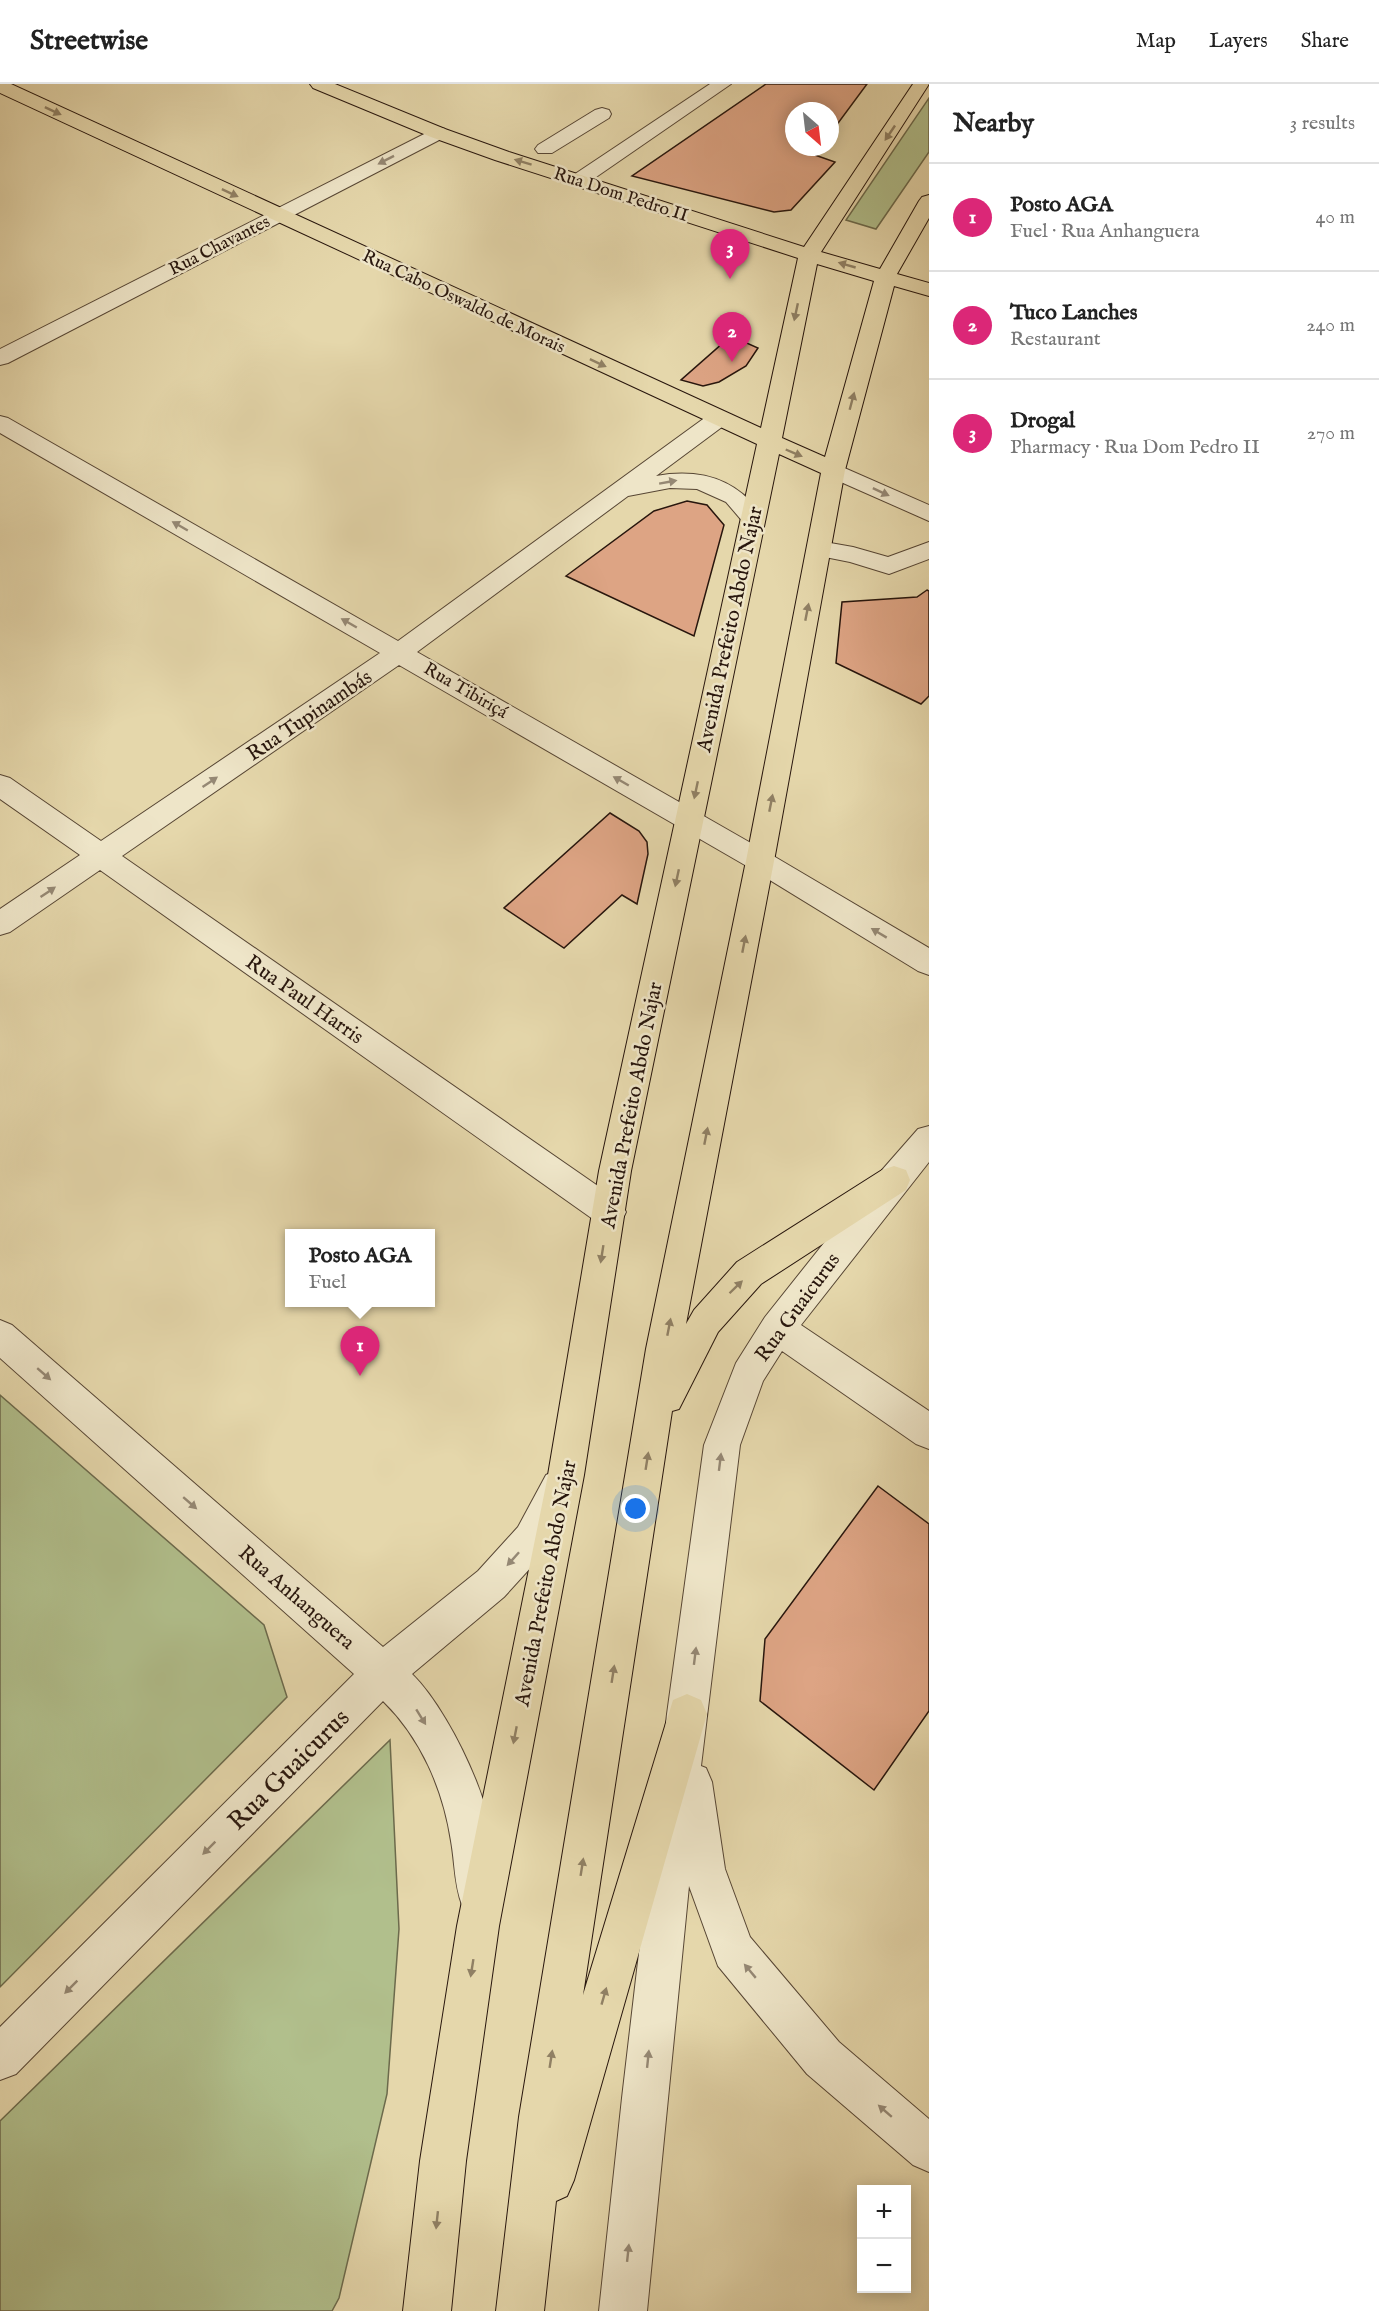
<!DOCTYPE html>
<html lang="en">
<head>
<meta charset="utf-8">
<style>
  :root { --surface:#fff; --page:#f6f6f6; --text:#222; --muted:#767676; --line:#e0e0e0; --accent:#db2777 }
  body { margin:0; font-family:"IM FELL English",serif; background:var(--page); color:var(--text) }
  .controls { position:absolute; right:18px; bottom:18px; display:grid; overflow:hidden; border-radius:0px; box-shadow:0 3px 15px #0003 }
  .controls button { width:54px; height:54px; display:grid; place-items:center; padding:0; border:0; border-bottom:2px solid var(--line); background:var(--surface); color:var(--text); font:30px sans-serif }
  .compass { position:absolute; left:785px; top:18px; width:54px; height:54px; border-radius:50%; background:var(--surface); box-shadow:0 3px 15px #0003; rotate:152deg }
  .you { position:absolute; left:636px; top:1425px; width:21px; height:21px; margin:-15px; border:4px solid #fff; border-radius:50%; background:#1a73e8; box-shadow:0 0 0 9px #1a73e833 }
  .badge { display:grid; place-items:center; width:39px; height:39px; border-radius:50%; background:var(--accent); color:#fff; font-size:20px; font-weight:700 }
  .pin { position:absolute; translate:-50% -50px; filter:drop-shadow(0 2px 3px #0008) }
  .pin::after { content:''; position:absolute; top:32px; width:21px; height:18px; background:inherit; clip-path:polygon(0 0,100% 0,50% 100%) }
  .popup { position:absolute; left:285px; top:1145px; width:150px; height:78px; box-sizing:border-box; display:grid; place-content:center; border-radius:0px; background:var(--surface); filter:drop-shadow(0 2px 4px #0005); font-size:20px; white-space:nowrap; color:var(--muted) }
  .popup b { font-size:22px; color:var(--text) }
  .popup::after { content:''; position:absolute; left:50%; top:100%; margin-left:-12px; border:12px solid transparent; border-top-color:var(--surface) }
  .list { margin:0; padding:0; list-style:none }
  h2 { display:flex; justify-content:space-between; align-items:center; height:78px; margin:0; padding:0 24px; font-size:26px }
  h2 small { font-size:20px; font-weight:400; color:var(--muted) }
  .list li { display:grid; grid-template-columns:39px 1fr auto; gap:18px; align-items:center; box-sizing:border-box; height:108px; padding:0 24px; border-top:2px solid var(--line) }
  .list b { display:block; font-size:22px; white-space:nowrap }
  .list p { margin:0; font-size:20px; white-space:nowrap; color:var(--muted) }
  .list em { font-size:20px; font-style:normal; color:var(--muted) }
  .map { position:relative; flex:none; width:929px; height:2227px; overflow:hidden }
  header { display:flex; align-items:center; gap:36px; box-sizing:border-box; height:84px; padding:0 30px; background:var(--surface); border-bottom:2px solid var(--line) }
  header strong { font-size:28px }
  nav { display:flex; gap:33px; margin-inline-start:auto; font-size:21px }
  main { display:flex }
  aside { flex:1; background:var(--surface) }
  .map>svg:first-child { display:block }
  .green { fill:#b1bf8c; stroke:#6c6a4c; stroke-width:1.5 }
  .building { fill:#dda484; stroke:#28160d; stroke-width:1.5 }
  .lines { fill:none; stroke-linecap:round; stroke-linejoin:round }
  .minor-casing { stroke:#574634; stroke-width:2 }
  .major-casing { stroke:#28160d; stroke-width:2 }
  .minor { fill:#eee5c8; fill-rule:evenodd }
  .major { fill:#e5d7ab; fill-rule:evenodd }
  .oneway { fill:#908064 }
  .oneway2 { fill:#958874 }
  .labels { text-anchor:middle; stroke-width:5; stroke-linejoin:round; paint-order:stroke }
  .far-street-label { font-size:18px; fill:#28160d; stroke:#eee5c8 }
  .street-label { font-size:21px; fill:#28160d; stroke:#eee5c8 }
  .near-street-label { font-size:26px; fill:#28160d; stroke:#eee5c8 }
</style>
</head>
<body>
<header>
<strong>Streetwise</strong>
<nav><a>Map</a><a>Layers</a><a>Share</a></nav>
</header>
<main>
<div class="map">
<svg width="929" height="2227" viewBox="0 0 929 2227">
  <rect width="100%" height="100%" fill="#e5d7ab"/>
  <filter id="stains"><feTurbulence type="fractalNoise" baseFrequency=".00333" numOctaves="4"/><feColorMatrix values="0 0 0 0 .2 0 0 0 0 .09 0 0 0 0 .02 0 0 0 .5 -.17"/></filter>
  <radialGradient id="worn" r=".72"><stop offset=".6" stop-color="#630" stop-opacity="0"/><stop offset="1" stop-color="#630" stop-opacity=".3"/></radialGradient>
  <path class="green" d="M929,14V68L876,145L846,136Z
    M0,1311L264,1541L287,1613L0,1903Z
    M390,1656L399,1845L387,2010L339,2214L332,2227H0V2037Z"/>
  <path class="building" d="M766,0H867L830,50V27H794V63H820L815,71L835,78L791,126L774,128L632,92Z
    M731,252L758,264L746,282L719,298L703,302L681,296Z
    M687,417L707,421L724,441L694,552L566,492L654,427Z
    M927,506L929,507V612L921,620L836,579L842,518L917,513Z
    M610,729L639,747L647,758L648,770L637,820L622,811L564,864L504,824Z
    M878,1402L929,1440V1627L874,1706L760,1617L765,1555Z"/>
  <g class="lines">
    <defs>
      <path id="minor" d="M710,0H731L586,100H572L569,96L572,92Z
        M602,24L609,26L611,30L609,34L552,69H538L535,65L538,61L595,26Z
        M438,43L445,45L447,49L445,53L8,279L0,281V265Z
        M718,328L726,330L729,335L726,340L656,392C701,384 738,395 764,434L760,439L752,441L744,439L726,418L697,405L670,404L628,412L417,568L770,770L929,864V891L918,887L750,784L399,581L122,772L621,1118L626,1128L621,1138L609,1142L597,1138L100,786L10,848L0,851V825L80,771L0,715V691L10,694L101,757L380,569L0,349V332L8,334L398,557L710,330Z
        M833,379L929,421V437L825,391L821,386L825,381Z
        M819,457L853,463L888,473L929,458V475L889,490L850,478L810,470L807,465L810,460Z
        M929,1042V1078L801,1241L929,1327V1365L916,1360L782,1267L763,1297L740,1361L701,1682L706,1684L712,1698L725,1785L750,1853L839,1958L929,2035V2088L913,2081L807,1990L718,1882L689,1802L647,2227H599L622,2014L667,1630L704,1361L736,1279L765,1233L882,1086L918,1045Z
        M0,1236L12,1241L383,1563L478,1487L518,1443L546,1391L559,1385L572,1391L577,1403L544,1469L504,1513L412,1590C455,1632 516,1763 492,1821L477,1827L462,1821C454,1800 455,1779 451,1757C443,1705 421,1654 383,1617L16,1990L0,1996V1943L354,1590L0,1274Z"/>
      <path id="major" d="M0,0H11L761,344L798,174L495,76L431,53L313,4L310,0H335L445,45L509,68L804,163L913,0H929L821,168L880,185L919,117L922,113L929,111V134L897,190L929,199V212L894,202L845,386L774,777L686,1240L694,1226L737,1178L882,1086L894,1082L906,1086L910,1096L906,1106L761,1200L718,1248L679,1325L672,1327L583,1911L673,1616L687,1610L701,1616L707,1630L574,2096L567,2112L556,2117L544,2227H496L519,2033L646,1265L746,777L821,389L779,370L631,1087L584,1391L499,1842L466,2077L451,2227H403L420,2077L457,1842L548,1391L599,1087L757,360L0,9ZM817,180L874,197L825,373L782,354Z"/>
    </defs>
    <use href="#minor" class="minor-casing"/>
    <use href="#major" class="major-casing"/>
    <use href="#minor" class="minor"/>
    <use href="#major" class="major"/>
  </g>
  <defs><path id="oneway-solid" d="M-6-.8H1V-3.2L6.5 0L1 3.2V.8H-6Z" transform="scale(1.5)"/></defs>
  <g class="oneway">
    <use href="#oneway-solid" transform="translate(53 27) rotate(25)"/>
    <use href="#oneway-solid" transform="translate(890 49) rotate(124)"/>
    <use href="#oneway-solid" transform="translate(523 78) rotate(-163)"/>
    <use href="#oneway-solid" transform="translate(230 109) rotate(25)"/>
    <use href="#oneway-solid" transform="translate(847 181) rotate(-164)"/>
    <use href="#oneway-solid" transform="translate(796 228) rotate(102)"/>
    <use href="#oneway-solid" transform="translate(598 279) rotate(25)"/>
    <use href="#oneway-solid" transform="translate(852 317) rotate(-75)"/>
    <use href="#oneway-solid" transform="translate(794 369) rotate(23)"/>
    <use href="#oneway-solid" transform="translate(807 528) rotate(-79)"/>
    <use href="#oneway-solid" transform="translate(696 706) rotate(102)"/>
    <use href="#oneway-solid" transform="translate(771 719) rotate(-79)"/>
    <use href="#oneway-solid" transform="translate(677 794) rotate(102)"/>
    <use href="#oneway-solid" transform="translate(744 860) rotate(-79)"/>
    <use href="#oneway-solid" transform="translate(706 1052) rotate(-79)"/>
    <use href="#oneway-solid" transform="translate(602 1170) rotate(99)"/>
    <use href="#oneway-solid" transform="translate(736 1203) rotate(-44)"/>
    <use href="#oneway-solid" transform="translate(669 1243) rotate(-79)"/>
    <use href="#oneway-solid" transform="translate(647 1377) rotate(-81)"/>
    <use href="#oneway-solid" transform="translate(613 1590) rotate(-81)"/>
    <use href="#oneway-solid" transform="translate(515 1651) rotate(101)"/>
    <use href="#oneway-solid" transform="translate(582 1783) rotate(-81)"/>
    <use href="#oneway-solid" transform="translate(472 1884) rotate(99)"/>
    <use href="#oneway-solid" transform="translate(604 1912) rotate(-74)"/>
    <use href="#oneway-solid" transform="translate(551 1975) rotate(-81)"/>
    <use href="#oneway-solid" transform="translate(437 2136) rotate(96)"/>
  </g>
  <g class="oneway2">
    <use href="#oneway-solid" transform="translate(386 76) rotate(153)"/>
    <use href="#oneway-solid" transform="translate(668 398) rotate(-10)"/>
    <use href="#oneway-solid" transform="translate(881 408) rotate(25)"/>
    <use href="#oneway-solid" transform="translate(180 442) rotate(-150)"/>
    <use href="#oneway-solid" transform="translate(349 539) rotate(-150)"/>
    <use href="#oneway-solid" transform="translate(621 697) rotate(-150)"/>
    <use href="#oneway-solid" transform="translate(210 698) rotate(-34)"/>
    <use href="#oneway-solid" transform="translate(48 808) rotate(-34)"/>
    <use href="#oneway-solid" transform="translate(879 849) rotate(-149)"/>
    <use href="#oneway-solid" transform="translate(44 1290) rotate(41)"/>
    <use href="#oneway-solid" transform="translate(720 1378) rotate(-83)"/>
    <use href="#oneway-solid" transform="translate(190 1419) rotate(41)"/>
    <use href="#oneway-solid" transform="translate(513 1475) rotate(132)"/>
    <use href="#oneway-solid" transform="translate(695 1572) rotate(-83)"/>
    <use href="#oneway-solid" transform="translate(421 1633) rotate(58)"/>
    <use href="#oneway-solid" transform="translate(209 1764) rotate(135)"/>
    <use href="#oneway-solid" transform="translate(750 1887) rotate(-130)"/>
    <use href="#oneway-solid" transform="translate(71 1903) rotate(135)"/>
    <use href="#oneway-solid" transform="translate(648 1975) rotate(-84)"/>
    <use href="#oneway-solid" transform="translate(885 2027) rotate(-139)"/>
    <use href="#oneway-solid" transform="translate(628 2169) rotate(-84)"/>
  </g>
  <g class="labels">
    <g class="far-street-label">
      <text transform="translate(621 110) rotate(18)" y="6">Rua Dom Pedro II</text>
      <text transform="translate(219 161) rotate(-27)" y="6">Rua Chavantes</text>
      <text transform="translate(464 217) rotate(25)" y="6">Rua Cabo Oswaldo de Morais</text>
      <text transform="translate(466 606) rotate(30)" y="6">Rua Tibiriçá</text>
    </g>
    <g class="street-label">
      <text transform="translate(729 545) rotate(-78)" y="7">Avenida Prefeito Abdo Najar</text>
      <text transform="translate(309 631) rotate(-34)" y="7">Rua Tupinambás</text>
      <text transform="translate(305 915) rotate(35)" y="7">Rua Paul Harris</text>
      <text transform="translate(631 1021) rotate(-79)" y="7">Avenida Prefeito Abdo Najar</text>
      <text transform="translate(797 1223) rotate(-54)" y="7">Rua Guaicurus</text>
      <text transform="translate(545 1499) rotate(-79)" y="7">Avenida Prefeito Abdo Najar</text>
      <text transform="translate(297 1513) rotate(41)" y="7">Rua Anhanguera</text>
    </g>
    <g class="near-street-label">
      <text transform="translate(288 1685) rotate(-45)" y="9">Rua Guaicurus</text>
    </g>
  </g>
  <rect width="100%" height="100%" filter="url(#stains)"/>
  <rect width="100%" height="100%" fill="url(#worn)"/>
</svg>
<div class="controls">
<button>+</button>
<button>−</button>
</div>
<svg class="compass" viewBox="-18 -18 36 36"><path d="M0-13l5 13h-10z" fill="#e53935"/><path d="M0 13l5-13h-10z" fill="#767676"/></svg>
<div class="you"></div>
<div class="pin badge" style="left:360px;top:1292px">1</div>
<div class="popup"><b>Posto AGA</b>Fuel</div>
<div class="pin badge" style="left:732px;top:278px">2</div>
<div class="pin badge" style="left:730px;top:195px">3</div>
</div>
<aside>
<h2>Nearby<small>3 results</small></h2>
<ul class="list">
<li><span class="badge">1</span><div><b>Posto AGA</b><p>Fuel · Rua Anhanguera</p></div><em>40 m</em></li>
<li><span class="badge">2</span><div><b>Tuco Lanches</b><p>Restaurant</p></div><em>240 m</em></li>
<li><span class="badge">3</span><div><b>Drogal</b><p>Pharmacy · Rua Dom Pedro II</p></div><em>270 m</em></li>
</ul>
</aside>
</main>
</body>
</html>
